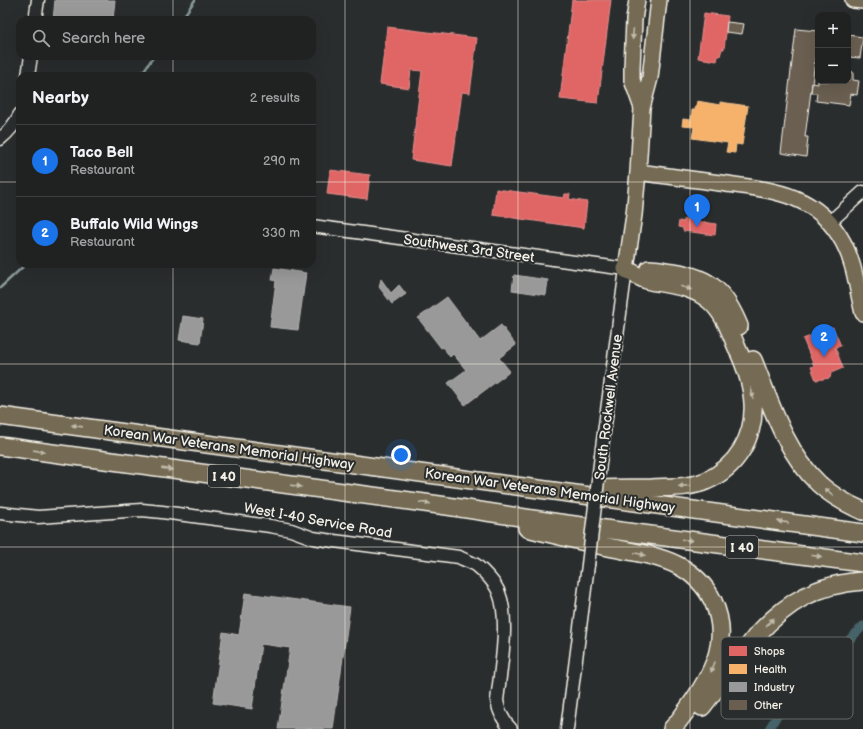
<!DOCTYPE html>
<html lang="en">
<head>
<meta charset="utf-8">
<style>
  :root { --surface:#202222; --page:#2d2f2f; --text:#f1f3f6; --muted:#a2a4a5; --line:#3d3f40; --accent:#1a73e8 }
  body { margin:0; font-family:"Balsamiq Sans",sans-serif; background:var(--page); color:var(--text) }
  .controls { position:absolute; right:12px; top:12px; display:grid; overflow:hidden; border-radius:8px; box-shadow:0 4px 16px #0002 }
  .controls button { width:36px; height:36px; display:grid; place-items:center; padding:0; border:0; border-bottom:1px solid var(--line); background:var(--surface); color:var(--text); font:20px sans-serif }
  .you { position:absolute; left:401px; top:455px; width:14px; height:14px; margin:-10px; border:3px solid #fff; border-radius:50%; background:#1a73e8; box-shadow:0 0 0 6px #1a73e833 }
  .badge { display:grid; place-items:center; width:26px; height:26px; border-radius:50%; background:var(--accent); color:#fff; font-size:13px; font-weight:700 }
  .pin { position:absolute; translate:-50% -33px; filter:drop-shadow(0 1px 2px #0008) }
  .pin::after { content:''; position:absolute; top:21px; width:14px; height:12px; background:inherit; clip-path:polygon(0 0,100% 0,50% 100%) }
  .list { margin:0; padding:0; list-style:none }
  h2 { display:flex; justify-content:space-between; align-items:center; height:52px; margin:0; padding:0 16px; font-size:17px }
  h2 small { font-size:13px; font-weight:400; color:var(--muted) }
  .list li { display:grid; grid-template-columns:26px 1fr auto; gap:12px; align-items:center; box-sizing:border-box; height:72px; padding:0 16px; border-top:1px solid var(--line) }
  .list b { display:block; font-size:15px; white-space:nowrap }
  .list p { margin:0; font-size:13px; white-space:nowrap; color:var(--muted) }
  .list em { font-size:13px; font-style:normal; color:var(--muted) }
  .icon { flex:none; width:22px; height:22px; fill:none; stroke:currentColor; stroke-width:2; stroke-linecap:round; stroke-linejoin:round }
  .map { position:relative; flex:none; width:863px; height:729px; overflow:hidden }
  .search { position:absolute; background:var(--surface); box-shadow:0 4px 16px #0002; left:16px; top:16px; width:300px; height:44px; display:flex; align-items:center; gap:10px; box-sizing:border-box; padding:0 14px; border-radius:12px; color:var(--muted); font-size:15px }
  .panel { position:absolute; background:var(--surface); box-shadow:0 4px 16px #0002; left:16px; top:72px; width:300px; height:196px; border-radius:12px }
  .map>svg:first-child { display:block }
  .shops { fill:#e06666; stroke:#e6908d }
  .health { fill:#f6b26b; stroke:#f5c590 }
  .industry { fill:#999; stroke:#b4b3b1 }
  .lines { fill:none; stroke-linecap:round; stroke-linejoin:round }
  .stream { stroke:#8b9c9c; stroke-width:2.5 }
  .canal { stroke:#456369; stroke-width:9 }
  .building { fill:#6a5e51; stroke:#f4f1e8 }
  .minor-casing { stroke:#f4f1e8; stroke-width:15 }
  .major-casing { stroke:#f4f1e8; stroke-width:18 }
  .highway-casing { stroke:#f4f1e8; stroke-width:20 }
  .minor { stroke:#2a2d2e; stroke-width:12 }
  .major { stroke:#746b52; stroke-width:15 }
  .highway { stroke:#746b52; stroke-width:17 }
  .minor-bridge-casing { stroke:#f4f1e8; stroke-width:15; stroke-linecap:butt }
  .minor-bridge { stroke:#2a2d2e; stroke-width:12 }
  .oneway { fill:#c1bbac }
  .grid { fill:none; stroke:#f4f1e8; stroke-width:1; stroke-opacity:0.55 }
  .labels { text-anchor:middle; stroke-width:4; stroke-linejoin:round; paint-order:stroke }
  .shield { fill:#2a2d2e; stroke:#b7b6b0; stroke-width:1 }
  .shield-label { font-size:13px; font-weight:bold; fill:#f4f1e8 }
  .street-label { font-size:14px; fill:#f4f1e8; stroke:#2a2d2e }
  .key { fill:#2a2d2e; stroke:#676866; stroke-width:1 }
  .key-label { font-size:11px; fill:#f4f1e8 }
</style>
</head>
<body>
<div class="map">
<svg width="863" height="729" viewBox="0 0 863 729">
  <rect width="100%" height="100%" fill="#2a2d2e"/>
  <filter id="ink" filterUnits="userSpaceOnUse"><feTurbulence type="fractalNoise" baseFrequency=".025" numOctaves="2"/><feDisplacementMap in="SourceGraphic" scale="8" xChannelSelector="R" yChannelSelector="G"/><feConvolveMatrix kernelMatrix="1 2 1 2 8 2 1 2 1" color-interpolation-filters="sRGB"/></filter>
  <g filter="url(#ink)">
    <path class="shops" d="M572,0H611L598,103L560,99Z
      M704,13L728,16L724,49H722L720,56H718L717,61L698,58Z
      M387,27L477,38L470,93L462,92L452,166L411,160L422,71L411,70L409,88L380,84Z
      M330,170L370,175L367,199L327,194Z
      M496,189L564,198L565,194H570L569,199L587,202L584,228L493,215Z
      M684,219L716,224L715,235L683,231V228L678,227L679,221L684,222Z
      M833,327L841,346L835,347L843,368L831,373L830,378L816,380L811,367L814,366L803,339Z"/>
    <path class="health" d="M697,101L720,105V102L748,106L742,145L736,144L735,153L726,152L728,143L692,138L694,127L682,126L683,119L691,120L692,110H695Z"/>
    <path class="industry" d="M55,0H115L113,20H53Z
      M274,268L306,273L298,330L270,327L276,281L272,280Z
      M514,275L548,280L546,295L512,290Z
      M381,279L391,293L399,285L406,294L392,304L379,287Z
      M447,297L480,341L501,325L516,345L499,358L509,370L508,373L465,405L448,383L466,370L453,354L450,357L443,347L441,348L418,318Z
      M183,316L203,319L200,343L179,340Z
      M245,593L350,607L333,729H278L290,648L261,644L252,709L213,703L223,632L239,635Z"/>
    <g class="lines">
      <path class="stream" d="M181,20L195,0
        M140,76L154,56
        M0,288L26,264"/>
      <path class="canal" d="M769,729L778,714L820,669L863,626"/>
    </g>
    <path class="building" d="M727,22L744,24L742,34L726,32Z
      M796,29L818,31V54L816,53L805,137H808L806,157L781,153Z
      M848,35L863,37L860,58L848,57Z
      M848,71L853,72V80L859,81L857,95L851,94L849,105L816,101L817,93H811L812,83L818,84V81H848Z"/>
    <g class="lines">
      <defs>
        <path id="minor" d="M35,20L38,0
          M28,76L31,56
          M0,139C9,132 15,124 20,114
          M830,222L863,192
          M312,226L626,269L601,455
          M0,513L38,517L142,510L162,512L270,526L291,530L313,538L326,540L459,557C464,560 471,562 476,565C484,571 496,584 499,593C510,620 500,672 497,701C499,712 503,721 511,729
          M567,729L588,565"/>
        <path id="major" d="M637,0L634,20L632,68V80L642,108
          M853,0L863,1
          M638,172C665,176 693,179 720,183C770,190 816,192 843,242C855,264 857,289 863,313
          M626,269L634,215L638,172L642,108L650,78L659,0"/>
        <path id="highway" d="M649,269C657,269 665,271 673,272C711,278 725,292 739,326
          M753,360C770,402 785,452 819,484C832,496 847,504 863,511
          M0,416L863,533
          M0,446L447,506L559,523L863,563
          M600,489C617,488 634,488 652,488C670,487 689,488 706,481C737,467 755,437 753,403C752,384 745,365 737,348C730,331 724,313 710,301C697,289 680,286 662,283C658,282 652,282 647,280C640,278 633,273 626,269
          M527,528C555,535 584,542 613,548C634,552 657,555 677,565C693,573 705,585 713,601C730,638 715,669 694,700C687,710 680,720 672,729
          M702,707L757,635C787,602 817,584 863,581"/>
      </defs>
      <use href="#minor" class="minor-casing"/>
      <use href="#major" class="major-casing"/>
      <use href="#highway" class="highway-casing"/>
      <use href="#minor" class="minor"/>
      <use href="#major" class="major"/>
      <use href="#highway" class="highway"/>
      <defs>
        <path id="minor-bridge" d="M588,565L601,455"/>
      </defs>
      <use href="#minor-bridge" class="minor-bridge-casing"/>
      <use href="#minor-bridge" class="minor-bridge"/>
    </g>
    <defs><path id="oneway-solid" d="M-6-.8H1V-3.2L6.5 0L1 3.2V.8H-6Z"/></defs>
    <g class="oneway">
      <use href="#oneway-solid" transform="translate(633 34) rotate(94)"/>
      <use href="#oneway-solid" transform="translate(686 288) rotate(18)"/>
      <use href="#oneway-solid" transform="translate(752 393) rotate(80)"/>
      <use href="#oneway-solid" transform="translate(77 426) rotate(-172)"/>
      <use href="#oneway-solid" transform="translate(39 451) rotate(8)"/>
      <use href="#oneway-solid" transform="translate(167 469) rotate(8)"/>
      <use href="#oneway-solid" transform="translate(296 486) rotate(8)"/>
      <use href="#oneway-solid" transform="translate(684 486) rotate(175)"/>
      <use href="#oneway-solid" transform="translate(829 492) rotate(-142)"/>
      <use href="#oneway-solid" transform="translate(425 503) rotate(8)"/>
      <use href="#oneway-solid" transform="translate(783 522) rotate(-172)"/>
      <use href="#oneway-solid" transform="translate(687 540) rotate(7)"/>
      <use href="#oneway-solid" transform="translate(640 554) rotate(13)"/>
      <use href="#oneway-solid" transform="translate(816 556) rotate(7)"/>
      <use href="#oneway-solid" transform="translate(770 622) rotate(-43)"/>
      <use href="#oneway-solid" transform="translate(713 667) rotate(112)"/>
    </g>
  </g>
  <path class="grid" d="M173,0V20M345,0V729M518,0V729M690,0V729M173,56V76M0,182H20M312,182H863M173,264V729M0,364H863M0,547H863"/>
  <g class="labels">
    <g class="shield">
      <rect x="208" y="465" width="32" height="22" rx="3"/>
      <rect x="726" y="536" width="32" height="22" rx="3"/>
    </g>
    <g class="shield-label">
      <text x="224" y="481">I 40</text>
      <text x="742" y="552">I 40</text>
    </g>
    <g class="street-label">
      <text transform="translate(469 248) rotate(8)" y="5">Southwest 3rd Street</text>
      <text transform="translate(608 407) rotate(-83)" y="5">South Rockwell Avenue</text>
      <text transform="translate(229 447) rotate(8)" y="5">Korean War Veterans Memorial Highway</text>
      <text transform="translate(550 490) rotate(8)" y="5">Korean War Veterans Memorial Highway</text>
      <text transform="translate(318 520) rotate(10)" y="5">West I-40 Service Road</text>
    </g>
  </g>
  <rect x="721" y="637" width="132" height="82" rx="6" class="key"/>
  <rect x="729" y="646" width="18" height="10" fill="#e06666"/>
  <rect x="729" y="664" width="18" height="10" fill="#f6b26b"/>
  <rect x="729" y="682" width="18" height="10" fill="#999"/>
  <rect x="729" y="700" width="18" height="10" fill="#6a5e51"/>
  <g class="key-label">
    <text x="754" y="655">Shops</text>
    <text x="754" y="673">Health</text>
    <text x="754" y="691">Industry</text>
    <text x="754" y="709">Other</text>
  </g>
</svg>
<div class="controls">
<button>+</button>
<button>−</button>
</div>
<div class="you"></div>
<div class="pin badge" style="left:697px;top:227px">1</div>
<div class="pin badge" style="left:824px;top:357px">2</div>
<div class="search"><svg class="icon" aria-label="search" viewBox="0 0 24 24"><circle cx="10" cy="10" r="6"/><path d="M15 15l6 6"/></svg>Search here</div>
<section class="panel">
<h2>Nearby<small>2 results</small></h2>
<ul class="list">
<li><span class="badge">1</span><div><b>Taco Bell</b><p>Restaurant</p></div><em>290 m</em></li>
<li><span class="badge">2</span><div><b>Buffalo Wild Wings</b><p>Restaurant</p></div><em>330 m</em></li>
</ul>
</section>
</div>
</body>
</html>
